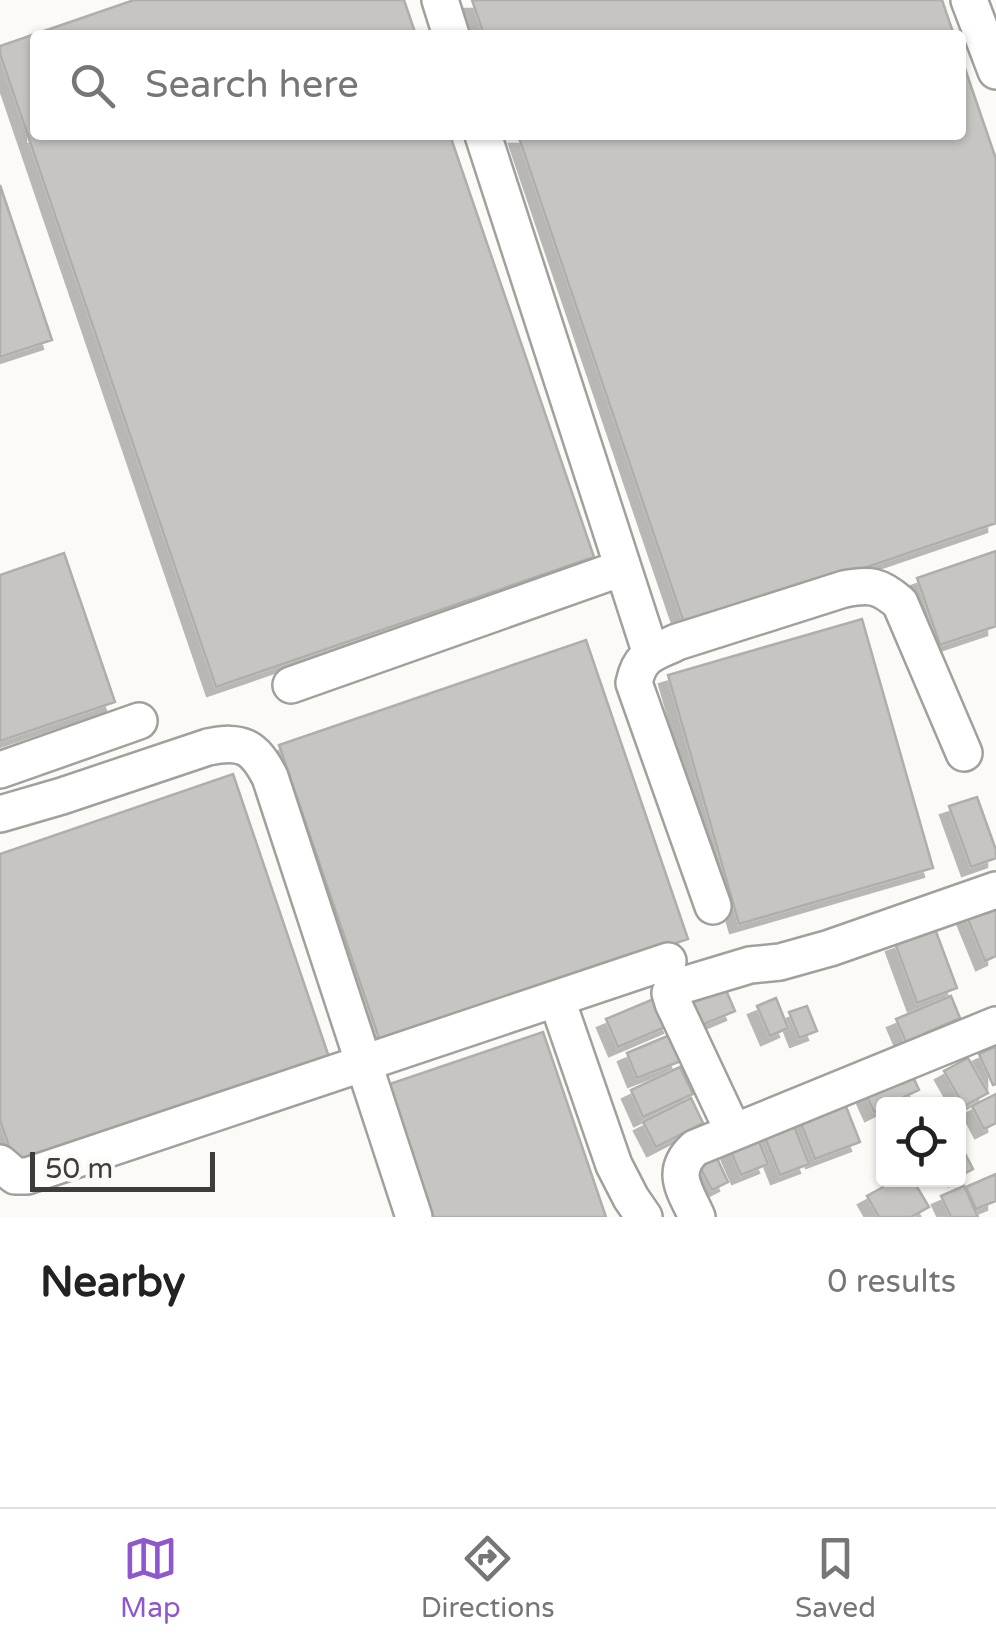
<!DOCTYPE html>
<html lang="en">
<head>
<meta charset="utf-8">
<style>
  :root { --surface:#fff; --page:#f6f6f6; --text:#222; --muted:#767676; --line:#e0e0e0; --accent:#8f56ce }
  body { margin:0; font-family:"Varela Round",sans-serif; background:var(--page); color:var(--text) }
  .controls { position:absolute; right:30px; bottom:30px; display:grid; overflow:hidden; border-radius:10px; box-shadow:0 2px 8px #0004 }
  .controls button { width:90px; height:90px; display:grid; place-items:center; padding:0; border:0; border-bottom:2px solid var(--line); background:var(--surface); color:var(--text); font:50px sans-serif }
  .scale { position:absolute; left:30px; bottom:25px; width:185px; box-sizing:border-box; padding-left:10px; border:5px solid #3d3d3c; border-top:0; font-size:28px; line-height:35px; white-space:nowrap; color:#3d3d3c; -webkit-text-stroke:8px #fbfaf6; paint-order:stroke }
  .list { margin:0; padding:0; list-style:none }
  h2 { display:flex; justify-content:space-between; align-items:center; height:130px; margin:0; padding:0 40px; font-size:42px }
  h2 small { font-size:32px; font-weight:400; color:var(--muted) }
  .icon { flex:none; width:55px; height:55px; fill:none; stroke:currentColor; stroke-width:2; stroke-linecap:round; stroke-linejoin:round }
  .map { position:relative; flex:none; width:996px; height:1217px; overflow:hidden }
  .search { position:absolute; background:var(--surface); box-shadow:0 2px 8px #0004; left:30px; right:30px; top:30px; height:110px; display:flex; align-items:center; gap:25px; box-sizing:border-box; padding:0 35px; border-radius:10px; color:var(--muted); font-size:38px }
  .sheet { height:290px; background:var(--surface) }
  nav { display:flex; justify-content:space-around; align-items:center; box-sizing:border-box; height:140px; border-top:2px solid var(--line); background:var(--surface); font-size:28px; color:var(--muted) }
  nav a { display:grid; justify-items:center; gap:5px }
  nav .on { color:var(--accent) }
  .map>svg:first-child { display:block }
  .building { fill:#c6c5c2; stroke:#afaeab; stroke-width:2.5; filter:url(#shadow) }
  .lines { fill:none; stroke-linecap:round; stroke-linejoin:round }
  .minor-casing { stroke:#a1a09d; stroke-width:40 }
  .minor { stroke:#fff; stroke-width:35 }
</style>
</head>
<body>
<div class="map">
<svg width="996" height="1217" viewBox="0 0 996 1217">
  <defs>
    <filter id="shadow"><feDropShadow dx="-9" dy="9" stdDeviation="0" flood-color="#0004"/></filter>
  </defs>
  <rect width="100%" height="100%" fill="#fbfaf6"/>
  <path class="building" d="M134,0H404L416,35H35V135H450L594,557L216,687L0,54V46Z
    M472,0H942L954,35H484Z
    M961,57L996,159V523L686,629L518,135H961Z
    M0,185L52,340L0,357Z
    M996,551V626L940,645L917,578Z
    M64,553L115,702L0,741V575Z
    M862,619L933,868L739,924L668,675Z
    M586,640L688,939L381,1044L279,745Z
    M233,774L332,1066L18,1173L0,1120V854Z
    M977,797L996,850V858L971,867L949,806Z
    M996,900V956L985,961L965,912Z
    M935,929L957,988L917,1003L895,943Z
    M722,981L735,1011L697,1027L685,997Z
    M661,996L672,1024L618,1047L606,1019Z
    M951,996L960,1018L906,1042L896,1019Z
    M776,998L788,1028L770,1036L757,1006Z
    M807,1006L817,1031L799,1038L789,1012Z
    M543,1032L606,1217H422L378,1088Z
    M670,1035L681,1061L637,1078L627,1053Z
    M996,1046V1084L993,1085L979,1054Z
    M968,1058L988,1093L964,1106L944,1071Z
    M680,1067L693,1094L643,1117L631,1090Z
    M910,1070L919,1090L889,1104H884V1107L874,1112L865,1092Z
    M996,1094V1123L984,1129L972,1106Z
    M691,1098L703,1123L656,1147L643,1122Z
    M843,1099L860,1142L815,1159L798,1116Z
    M789,1113L809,1164L780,1175L760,1125Z
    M756,1134L768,1164L741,1175L728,1145Z
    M959,1142L973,1169L958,1177V1143Z
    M715,1154L728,1182L712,1190L698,1163Z
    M996,1174V1201L976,1209L966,1187Z
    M896,1180H913L929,1207L911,1217H879L867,1196Z
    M964,1186L978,1217H951L941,1196Z"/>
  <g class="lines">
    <defs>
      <path id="minor" d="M440,0L451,35
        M969,0L996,71
        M483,135L651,654
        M291,685L622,568
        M0,770L139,721
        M0,814L62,796L208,747C242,740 254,746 270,777L414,1217
        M713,906L634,683C640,654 653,654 677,642L844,589C870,584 879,585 900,603L964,753
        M557,1000L614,1165L631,1198L644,1217
        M733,1131L673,1003L670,993L677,987L750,965L780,962L830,948L996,890
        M0,1163L15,1176H27L668,961
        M697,1217C685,1190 669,1172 695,1148L996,1025"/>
    </defs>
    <use href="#minor" class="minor-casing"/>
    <use href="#minor" class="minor"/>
  </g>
</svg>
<div class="controls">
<button><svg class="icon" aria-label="locate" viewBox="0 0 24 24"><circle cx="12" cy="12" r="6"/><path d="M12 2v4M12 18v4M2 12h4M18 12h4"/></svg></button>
</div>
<div class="scale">50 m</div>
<div class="search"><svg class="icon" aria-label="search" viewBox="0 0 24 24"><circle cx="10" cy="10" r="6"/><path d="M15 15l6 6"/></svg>Search here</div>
</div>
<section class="sheet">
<h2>Nearby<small>0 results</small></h2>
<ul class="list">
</ul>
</section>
<nav>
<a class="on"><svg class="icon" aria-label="map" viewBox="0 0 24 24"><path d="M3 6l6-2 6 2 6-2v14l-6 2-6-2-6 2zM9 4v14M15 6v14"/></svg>Map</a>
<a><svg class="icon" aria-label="directions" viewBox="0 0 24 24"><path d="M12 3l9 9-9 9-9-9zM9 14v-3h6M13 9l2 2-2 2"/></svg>Directions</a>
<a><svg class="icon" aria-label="saved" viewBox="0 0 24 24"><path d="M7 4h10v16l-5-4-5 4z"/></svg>Saved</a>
</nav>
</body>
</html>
